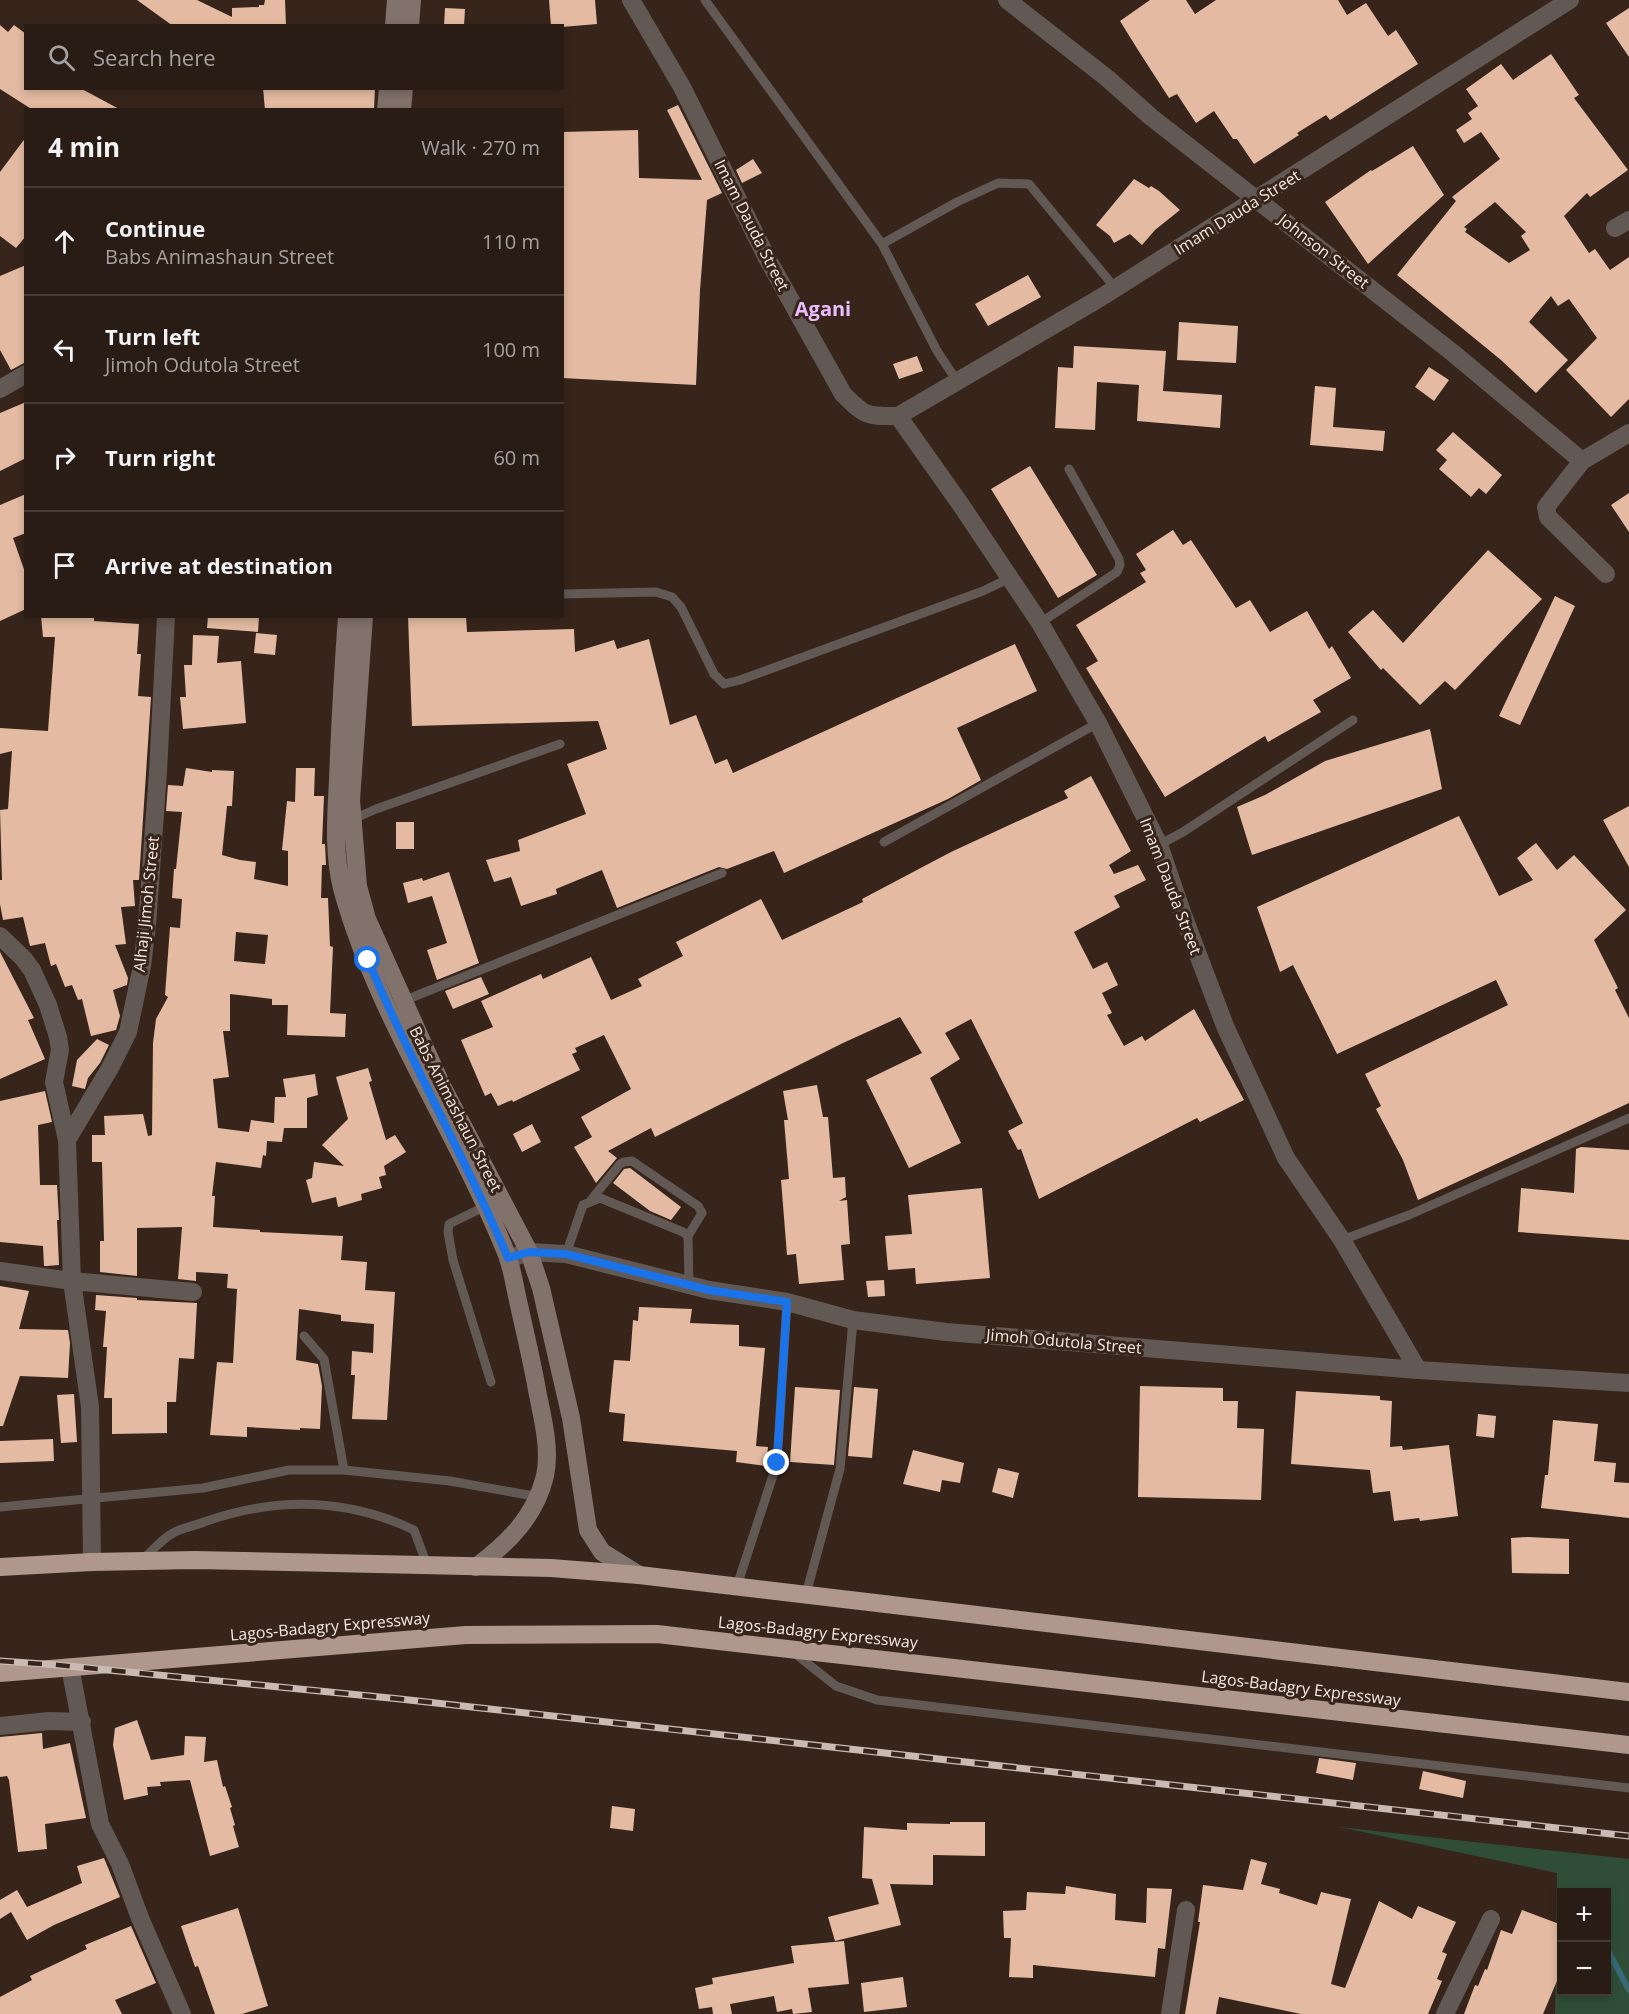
<!DOCTYPE html>
<html lang="en">
<head>
<meta charset="utf-8">
<style>
  :root { --surface:#291c14; --page:#352922; --text:#f1f3f6; --muted:#a5a1a0; --line:#453a34 }
  body { margin:0; font-family:"Open Sans",sans-serif; background:var(--page); color:var(--text) }
  .controls { position:absolute; right:18px; bottom:18px; display:grid; overflow:hidden; border-radius:0px; box-shadow:0 3px 9px #0003 }
  .controls button { width:54px; height:54px; display:grid; place-items:center; padding:0; border:0; border-bottom:2px solid var(--line); background:var(--surface); color:var(--text); font:30px sans-serif }
  .stop { position:absolute; width:18px; height:18px; margin:-14px; border:4px solid #1a73e8; border-radius:50%; background:#fff }
  .stop.end { background:#1a73e8; border-color:#fff; box-shadow:0 2px 6px #0008 }
  .list { margin:0; padding:0; list-style:none }
  h2 { display:flex; justify-content:space-between; align-items:center; height:78px; margin:0; padding:0 24px; font-size:26px }
  h2 small { font-size:20px; font-weight:400; color:var(--muted) }
  .list li { display:grid; grid-template-columns:39px 1fr auto; gap:18px; align-items:center; box-sizing:border-box; height:108px; padding:0 24px; border-top:2px solid var(--line) }
  .list b { display:block; font-size:22px; white-space:nowrap }
  .list p { margin:0; font-size:20px; white-space:nowrap; color:var(--muted) }
  .list em { font-size:20px; font-style:normal; color:var(--muted) }
  .icon { flex:none; width:33px; height:33px; fill:none; stroke:currentColor; stroke-width:2; stroke-linecap:round; stroke-linejoin:round }
  .map { position:relative; flex:none; width:1629px; height:2014px; overflow:hidden }
  .search { position:absolute; background:var(--surface); box-shadow:0 3px 9px #0003; left:24px; top:24px; width:540px; height:66px; display:flex; align-items:center; gap:15px; box-sizing:border-box; padding:0 21px; border-radius:0px; color:var(--muted); font-size:22px }
  .panel { position:absolute; background:var(--surface); box-shadow:0 3px 9px #0003; left:24px; top:108px; width:540px; height:510px; border-radius:0px }
  .map>svg:first-child { display:block }
  .green { fill:#304e37; fill-rule:evenodd }
  .lines { fill:none; stroke-linecap:round; stroke-linejoin:round }
  .stream { stroke:#376977; stroke-width:6 }
  .building { fill:#e4bba2; fill-rule:evenodd }
  .lane { stroke:#625854; stroke-width:9 }
  .street { stroke:#625854; stroke-width:18 }
  .secondary { stroke:#81726b; stroke-width:18 }
  .highway { stroke:#af978d; stroke-width:18 }
  .rail-casing { stroke:#c9bbb3; stroke-width:7 }
  .rail { stroke:#37251b; stroke-width:4.5; stroke-dasharray:14; stroke-linecap:butt }
  .route { stroke:#1a73e8; stroke-width:8 }
  .labels { text-anchor:middle; stroke-width:6; stroke-linejoin:round; paint-order:stroke }
  .street-label { font-size:16px; fill:#f5e9e2; stroke:#37251b }
  .quarter-label { font-size:20px; font-weight:bold; fill:#ebbdfe; stroke:#37251b }
</style>
</head>
<body>
<div class="map">
<svg width="1629" height="2014" viewBox="0 0 1629 2014">
  <rect width="100%" height="100%" fill="#37251b"/>
  <path class="green" d="M1339,1827L1629,1859V2014H1555L1557,1873ZM1562,1892H1606V1992H1562Z"/>
  <g class="lines">
    <path class="stream" d="M1606,1947L1629,1990"/>
  </g>
  <path class="building" d="M137,0H197L232,17V8L259,7V5H264L265,0H285L286,26H173Z
    M549,0H595L597,24L562,27V26H551Z
    M1150,0H1186L1195,14L1216,0H1338L1347,15L1366,3L1388,36L1396,30L1418,64L1330,120L1326,115L1297,133L1299,135L1254,164L1237,139H1233L1214,111L1196,123L1177,94L1169,98L1138,50L1120,21Z
    M445,8L465,9L464,26H444Z
    M1629,8V57L1606,23Z
    M0,25L8,32L14,25L26,34V88H80L121,110H33L0,89Z
    M1551,54L1579,95L1574,98L1628,170L1590,197L1587,193L1564,216L1589,253L1595,249L1610,270L1629,257V399L1611,417L1566,370L1597,338L1569,299L1558,306L1551,296L1529,322L1568,360L1536,393L1501,360L1397,275L1456,201L1452,197L1500,159L1481,132L1464,143L1456,130L1472,119L1468,113L1478,106L1466,89L1501,64L1513,80ZM1495,202L1526,232L1521,236L1530,250L1509,263L1465,232L1467,229L1464,227Z
    M263,88H375L374,110H265Z
    M678,105L722,193L707,200L700,290L696,385L562,378V132L638,130L639,178L702,180L667,110Z
    M26,137V236L16,248L0,236V172Z
    M1413,146L1444,195L1368,264L1325,202L1371,170L1372,171Z
    M753,159L762,173L742,183L736,170Z
    M1134,179L1149,188L1151,186L1159,191L1180,210L1155,230L1142,245L1130,234L1114,243L1110,236L1096,225Z
    M26,265V362L11,370L0,350V276Z
    M1028,275L1041,297L988,326L975,304Z
    M1179,322L1238,326L1236,363L1177,360Z
    M1074,346L1166,351L1163,391L1222,395L1220,428L1137,421L1139,385L1097,382L1095,430L1055,428L1058,367L1073,368Z
    M917,356L923,371L899,379L893,364Z
    M1429,367L1449,380L1434,401L1415,387Z
    M1315,386L1336,388L1333,427L1385,431L1383,451L1310,445Z
    M26,402V458L0,471V413Z
    M1453,432L1502,475L1486,494L1479,488L1471,497L1439,469L1447,460L1436,450Z
    M1030,466L1097,575L1058,598L991,489Z
    M1629,493V532L1611,505Z
    M26,494V533L13,538L26,575V609L0,621V505Z
    M1173,530L1183,545L1191,540L1236,608L1250,600L1270,632L1307,611L1329,649L1332,646L1351,678L1313,700L1321,712L1268,742L1265,736L1165,797L1086,668L1098,661L1076,625L1146,582L1140,573L1146,570L1136,554Z
    M1488,550L1542,599L1455,690L1445,681L1420,705L1383,668L1381,670L1348,632L1373,610L1403,643Z
    M1555,596L1575,606L1520,725L1499,716Z
    M41,616H94V621L139,624L137,654H141L138,696L151,697L139,880H133L135,906L121,907L126,944L115,945L128,978L127,985L113,990L120,1016L116,1030L91,1036L82,999L78,1000L72,985L65,987L56,964L51,966L45,943L30,946L23,917L3,920L0,904V880H2L0,810L8,809L12,751L0,754V728L48,731L55,637H43Z
    M208,616H259L258,632L207,628Z
    M408,616H466L467,632L574,629L575,652L614,640L617,649L649,639L670,725L696,715L715,764L727,759L733,773L1015,644L1037,691L957,728L981,780L948,799L784,873L774,851L727,869L719,867L617,908L602,870L556,889L557,894L521,906L511,877L494,882L486,860L520,851L518,840L586,814L567,764L607,749L598,721L412,726Z
    M256,633L277,635L275,655L254,653Z
    M193,635L219,636L217,663L241,661L246,723L183,729L180,697H186L184,665H192Z
    M1430,729L1442,789L1252,855L1237,807L1265,795L1325,761Z
    M186,768L212,772V770L234,771L232,806H227L222,855L240,860L256,862L254,879L288,886V851L282,850L287,801L295,802L296,768H315L314,796H324L322,844H325L326,865H322L321,898H328L330,946L333,947L330,1013L346,1014L345,1037L287,1035L288,1005H272V999L230,994V1031H223L229,1077L213,1079L218,1128L249,1132L251,1120L274,1123L275,1097H286L283,1079L315,1074L318,1095L307,1098V1128H284L282,1142L267,1141L266,1156L263,1155L261,1168L216,1162L212,1196H215L213,1227L260,1230V1232L343,1236L341,1260L367,1262L365,1290L395,1292L387,1420L352,1419L355,1375H351L352,1351L373,1353L374,1324L341,1321V1315L299,1309L296,1360L318,1364L322,1386L320,1429L300,1428V1430L247,1427V1437L210,1435L217,1362L233,1363L237,1289L227,1288L228,1274L196,1272V1281L178,1279L182,1227L137,1228V1276L100,1272V1241H104L102,1162H92V1135H105L104,1116L143,1114L148,1136L152,1135L153,1043L156,1019L168,997L165,995L170,927L180,928L182,899L172,898L174,869H176L182,812L166,811L168,785L183,786ZM236,932L268,935L265,964L234,961Z
    M1091,776L1131,851L1109,865L1114,874L1138,865L1146,880L1114,896L1120,907L1074,932L1093,969L1107,962L1118,985L1102,993L1112,1013L1107,1015L1124,1046L1142,1036L1145,1041L1194,1009L1244,1100L1200,1122L1197,1118L1039,1199L1021,1149L1018,1150L1008,1131L1023,1123L971,1019L945,1033L960,1059L930,1078L961,1143L909,1168L866,1080L922,1053L900,1017L843,1043L655,1137L651,1128L608,1151L617,1158L596,1183L574,1147L592,1137L581,1117L631,1089L604,1035L575,1048L577,1052L572,1054L580,1070L513,1102L512,1100L498,1106L491,1093L485,1096L461,1040L493,1027L481,1001L541,974L543,979L591,957L611,1000L642,986L638,979L683,956L676,942L761,899L782,940L863,902L862,899L951,852L1068,798L1064,791Z
    M1629,806V867L1603,820Z
    M1459,816L1499,896L1533,880L1517,858L1536,843L1557,870L1574,855L1626,910L1594,940L1618,988L1615,990L1629,1018V1103L1418,1200L1403,1160L1376,1109L1381,1106L1365,1074L1508,1005L1496,980L1337,1054L1293,965L1280,972L1257,907Z
    M396,822H414V849H396Z
    M449,872L479,963L437,980L427,950L447,943L432,896L408,903L403,883L422,878L423,881Z
    M0,952L34,1018L28,1020L45,1059L0,1079Z
    M481,977L489,994L453,1009L445,991Z
    M97,1039L109,1045L100,1063L88,1078L85,1089L72,1086L77,1060Z
    M368,1068L372,1081L369,1082L386,1140L395,1135L406,1152L384,1166L386,1175L379,1177L382,1188L361,1194L362,1200L338,1207L336,1197L312,1203L306,1180L312,1178L314,1162L344,1166L322,1145L348,1119L336,1077Z
    M817,1085L823,1117H828L833,1178L845,1177L846,1197L839,1201L847,1200L850,1244L841,1245L844,1280L799,1284L796,1254L787,1255L781,1180L789,1179L784,1120H788L783,1091Z
    M45,1091L52,1122L38,1125L40,1185H57L59,1220H57L59,1265L47,1266H44L43,1246L0,1242V1101Z
    M532,1124L541,1142L522,1152L513,1134Z
    M1581,1147L1629,1150V1240L1518,1232L1521,1188L1574,1193L1576,1149Z
    M630,1168L681,1207L671,1220L650,1211L613,1183L624,1169Z
    M982,1188L990,1278L916,1284L915,1268L888,1270L885,1236L912,1234L908,1195Z
    M884,1280L885,1296L868,1297L866,1281Z
    M0,1286L29,1291L19,1329L68,1330L70,1343L68,1378L20,1376L3,1426H0Z
    M96,1295L137,1298V1300L197,1303L194,1359L179,1358L176,1402H167V1433L112,1434V1398H104L107,1347H103L106,1311L95,1310Z
    M639,1307L692,1309L690,1323L739,1325V1346L765,1348L756,1446L768,1447L766,1466L736,1462L737,1451L623,1441L625,1414L609,1412L614,1360L630,1361L633,1320L638,1321Z
    M1140,1386L1223,1388V1401H1238L1237,1428L1264,1429L1261,1500L1138,1497Z
    M795,1387L840,1390L834,1465L790,1462Z
    M854,1387L878,1389L872,1458L848,1456Z
    M1296,1391L1380,1396V1400L1392,1401L1390,1447L1402,1446L1403,1450L1449,1445L1458,1516L1420,1521L1419,1518L1394,1521L1390,1491L1373,1493L1370,1470L1291,1464Z
    M74,1394L77,1442L61,1443L57,1395Z
    M1478,1414L1496,1416L1494,1438L1476,1436Z
    M1553,1420L1598,1424L1594,1461L1616,1463L1614,1482L1629,1483V1518L1541,1508L1545,1475H1548Z
    M53,1439L54,1461L0,1463V1441Z
    M913,1450L964,1463L960,1483L942,1480L940,1492L903,1484Z
    M998,1468L1019,1473L1013,1498L992,1492Z
    M1528,1537L1569,1539V1574L1512,1573L1511,1538Z
    M137,1720L151,1760L184,1755L185,1736L206,1737L204,1762L217,1760L223,1787L225,1786L232,1807L230,1808L235,1825L233,1826L239,1847L210,1856L190,1780L160,1782L161,1786L147,1787L148,1795L124,1800L113,1745L115,1728Z
    M42,1733L43,1749L70,1743L86,1818L45,1824L47,1849L18,1852L9,1780L7,1776L0,1777V1737Z
    M1319,1758L1356,1763L1353,1780L1316,1773Z
    M1423,1771L1466,1781L1463,1798L1419,1789Z
    M612,1806L635,1809L633,1831L610,1828Z
    M950,1822H985V1856L933,1855V1885L890,1884L901,1925L835,1941L828,1917L879,1904L872,1879L862,1878L864,1827L907,1830V1823L950,1824Z
    M104,1858L120,1897L54,1925L27,1940L11,1912L0,1919V1900L17,1890L27,1907L82,1883L77,1866Z
    M1251,1859L1267,1863L1261,1884L1280,1889L1279,1893L1317,1905L1321,1892L1351,1899L1331,1984L1345,1988L1379,1901L1412,1919L1418,1906L1456,1922L1442,1952L1447,1954L1437,1979L1442,1981L1428,2014H1301L1219,1997L1216,2014H1185L1200,1922H1198L1203,1885L1243,1890Z
    M1066,1886L1116,1894L1115,1920L1146,1923L1147,1888L1172,1889L1165,1949L1158,1948L1155,1977L1033,1965V1978L1009,1977L1011,1938H1004L1003,1911L1026,1910L1027,1892L1065,1894Z
    M238,1908L268,2006L242,2014H215L198,1966L195,1967L181,1926Z
    M1522,1910L1562,1925V1969L1543,2014H1464L1475,1985L1478,1986L1485,1969L1487,1970L1501,1930L1512,1934Z
    M131,1926L156,1983L115,2000L122,2014H0V1997L32,1980L30,1976L87,1949L85,1945Z
    M844,1941L849,1984L808,1988L812,2012L793,2014L792,2009L777,2012L774,1996L730,2004L732,2014H713L712,2007L699,2009L695,1988L713,1984L712,1978L794,1963L791,1946Z
    M903,1977L907,2007L864,2012L861,1983Z"/>
  <g class="lines">
    <path class="lane" d="M705,0L882,244L937,351L957,381
      M882,244L957,202L998,183L1029,184L1116,289
      M562,594L656,592L672,597L681,607L714,674L724,684L740,680L983,591L1010,578
      M1040,623L1117,572L1120,565L1119,559L1069,469
      M351,820L376,809L560,744
      M884,842L1098,723
      M1159,845L1183,832L1353,720
      M403,1001L722,873
      M591,1200L620,1164L624,1162L632,1161L698,1206L702,1213L688,1236
      M486,1206L449,1224L448,1232L453,1260L491,1382
      M1342,1240L1409,1215L1629,1118
      M566,1254L583,1205L600,1198L683,1232L688,1236L689,1285
      M304,1336L324,1359L344,1470
      M0,1507L203,1488L289,1470H344L450,1481L539,1497
      M142,1560C152,1551 162,1539 173,1533C182,1528 194,1526 204,1522C275,1497 345,1497 414,1530L427,1565
      M737,1586L777,1463L787,1302
      M806,1594L840,1469L853,1320
      M793,1652L836,1686L877,1700L1629,1788"/>
    <path class="street" d="M631,0L682,87L767,258L843,394C866,417 866,416 898,416L961,505L1040,623L1098,723L1159,845L1183,915L1225,1026L1286,1158L1342,1240L1418,1370
      M1007,0L1107,78L1151,117L1453,353L1582,461
      M1615,228L1629,220
      M0,389L26,374
      M898,416L1100,298L1570,0
      M1606,574L1548,517L1546,507L1582,461L1629,433
      M0,936L23,958L32,970L48,1005L58,1037L60,1050L54,1082L67,1140
      M508,1259L529,1252L566,1254L709,1290L787,1302L853,1320L946,1332L1418,1370L1629,1383
      M0,1271L72,1281L193,1292
      M92,1562L90,1407L72,1281L67,1140L110,1068L128,1032L142,966L147,925L158,772L166,616
      M70,1667L100,1824L120,1864L140,1918L182,2014
      M0,1726L49,1721L82,1722
      M1170,2014L1186,1910
      M1445,2014L1491,1919"/>
    <path class="secondary" d="M394,26L396,0
      M410,26L412,0
      M386,110L388,88
      M402,110L404,88
      M347,616C343,671 340,725 338,780C336,816 333,856 343,892C379,1020 458,1132 507,1255C513,1271 515,1289 519,1305C525,1333 532,1361 537,1390C542,1416 551,1449 545,1476C535,1517 508,1543 476,1567
      M364,616L351,800L358,886L367,919L442,1086L529,1252L541,1288L571,1418L588,1530L602,1552L639,1575"/>
    <path class="highway" d="M0,1567L92,1562L195,1560L551,1568L639,1575L1629,1692
      M0,1673L466,1635L657,1634L1629,1745"/>
    <defs>
      <path id="rail" d="M0,1661L58,1665L400,1699L1629,1836"/>
    </defs>
    <use href="#rail" class="rail-casing"/>
    <use href="#rail" class="rail"/>
  </g>
  <g class="lines">
    <path class="route" d="M368,960C410,1062 465,1157 508,1258L529,1252L566,1254L709,1290L787,1302L777,1463"/>
  </g>
  <g class="labels">
    <g class="street-label">
      <text transform="translate(1237 212) rotate(-32)" y="6">Imam Dauda Street</text>
      <text transform="translate(752 225) rotate(63)" y="6">Imam Dauda Street</text>
      <text transform="translate(1324 251) rotate(38)" y="6">Johnson Street</text>
      <text transform="translate(1171 886) rotate(69)" y="6">Imam Dauda Street</text>
      <text transform="translate(146 904) rotate(-84)" y="6">Alhaji Jimoh Street</text>
      <text transform="translate(456 1109) rotate(63)" y="6">Babs Animashaun Street</text>
      <text transform="translate(1064 1341) rotate(5)" y="6">Jimoh Odutola Street</text>
      <text transform="translate(330 1626) rotate(-5)" y="6">Lagos-Badagry Expressway</text>
      <text transform="translate(818 1632) rotate(6)" y="6">Lagos-Badagry Expressway</text>
      <text transform="translate(1301 1688) rotate(7)" y="6">Lagos-Badagry Expressway</text>
    </g>
    <g class="quarter-label">
      <text x="823" y="316">Agani</text>
    </g>
  </g>
</svg>
<div class="controls">
<button>+</button>
<button>−</button>
</div>
<div class="stop" style="left:368px;top:960px"></div>
<div class="stop end" style="left:777px;top:1463px"></div>
<div class="search"><svg class="icon" aria-label="search" viewBox="0 0 24 24"><circle cx="10" cy="10" r="6"/><path d="M15 15l6 6"/></svg>Search here</div>
<section class="panel">
<h2>4 min<small>Walk · 270 m</small></h2>
<ul class="list">
<li><svg class="icon" aria-label="ahead" viewBox="0 0 24 24"><path d="M12 20V5M6 11l6-6 6 6"/></svg><div><b>Continue</b><p>Babs Animashaun Street</p></div><em>110 m</em></li>
<li><svg class="icon" aria-label="left" viewBox="0 0 24 24"><path d="M17 20v-9H6M10 6l-5 5 5 5"/></svg><div><b>Turn left</b><p>Jimoh Odutola Street</p></div><em>100 m</em></li>
<li><svg class="icon" aria-label="right" viewBox="0 0 24 24"><path d="M7 20v-9h11M14 6l5 5-5 5"/></svg><div><b>Turn right</b></div><em>60 m</em></li>
<li><svg class="icon" aria-label="arrive" viewBox="0 0 24 24"><path d="M6 21V4h12l-3 4 3 4H6"/></svg><div><b>Arrive at destination</b></div></li>
</ul>
</section>
</div>
</body>
</html>
